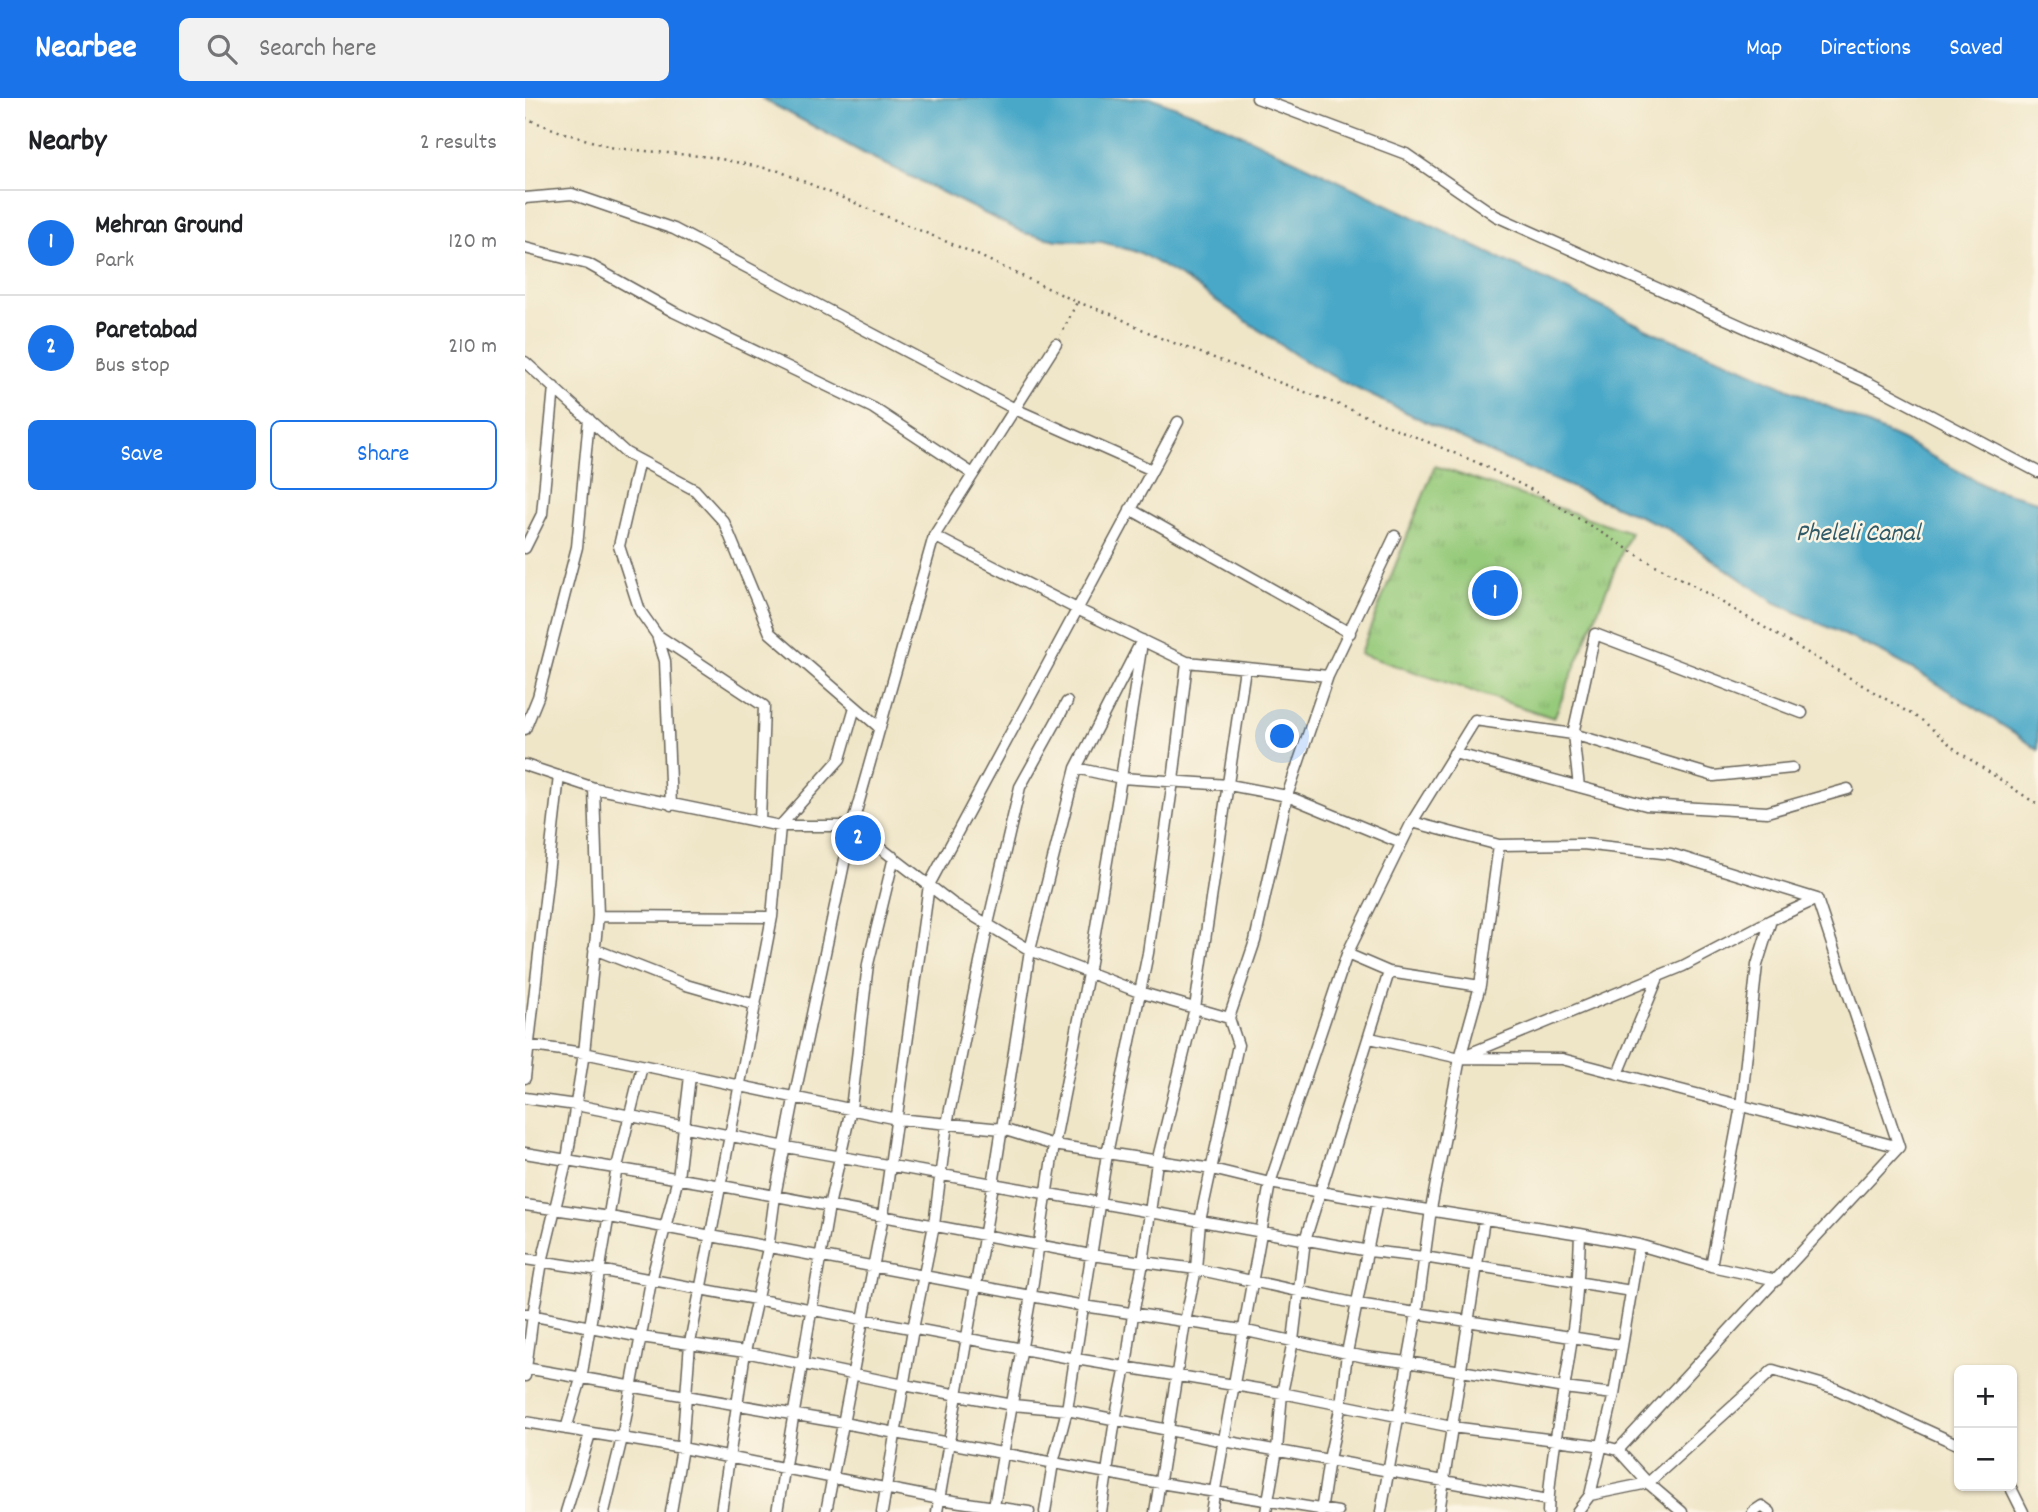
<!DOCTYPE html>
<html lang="en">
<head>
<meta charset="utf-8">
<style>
  :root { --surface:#fff; --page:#f2f2f2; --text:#202124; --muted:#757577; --line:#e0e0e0; --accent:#1a73e8 }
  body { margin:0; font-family:Dekko,sans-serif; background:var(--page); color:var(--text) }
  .controls { position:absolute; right:21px; bottom:21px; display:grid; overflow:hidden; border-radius:10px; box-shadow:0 2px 5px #0004 }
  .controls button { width:63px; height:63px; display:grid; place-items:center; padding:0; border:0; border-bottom:2px solid var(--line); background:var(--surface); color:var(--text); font:35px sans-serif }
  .you { position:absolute; left:758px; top:639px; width:24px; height:24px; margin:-18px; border:5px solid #fff; border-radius:50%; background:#1a73e8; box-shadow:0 0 0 10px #1a73e833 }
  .badge { display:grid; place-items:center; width:46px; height:46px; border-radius:50%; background:var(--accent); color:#fff; font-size:23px; font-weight:700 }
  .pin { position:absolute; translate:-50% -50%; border:4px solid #fff; box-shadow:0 2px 7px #0006 }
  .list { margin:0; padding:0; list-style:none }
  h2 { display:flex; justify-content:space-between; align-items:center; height:91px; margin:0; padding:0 28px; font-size:30px }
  h2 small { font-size:23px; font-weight:400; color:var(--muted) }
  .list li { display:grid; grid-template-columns:46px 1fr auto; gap:21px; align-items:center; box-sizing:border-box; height:105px; padding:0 28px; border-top:2px solid var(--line) }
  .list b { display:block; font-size:26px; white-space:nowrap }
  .list p { margin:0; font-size:23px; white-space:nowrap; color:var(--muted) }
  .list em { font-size:23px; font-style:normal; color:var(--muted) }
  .actions { display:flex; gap:14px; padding:21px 28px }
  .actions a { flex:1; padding:16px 0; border:2px solid var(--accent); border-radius:10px; text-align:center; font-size:24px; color:var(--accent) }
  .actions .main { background:var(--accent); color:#fff }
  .icon { flex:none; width:38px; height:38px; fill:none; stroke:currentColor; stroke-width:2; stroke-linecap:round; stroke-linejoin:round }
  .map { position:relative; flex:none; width:1513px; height:1414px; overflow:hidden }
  header { display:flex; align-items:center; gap:42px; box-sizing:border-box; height:98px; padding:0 35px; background:var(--accent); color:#fff }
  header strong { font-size:33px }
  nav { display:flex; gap:38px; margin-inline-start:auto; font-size:24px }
  .search { width:490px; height:63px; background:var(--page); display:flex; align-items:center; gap:18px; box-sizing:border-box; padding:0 24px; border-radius:10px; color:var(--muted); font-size:26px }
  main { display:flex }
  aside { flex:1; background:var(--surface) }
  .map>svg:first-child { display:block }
  .park { fill:url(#park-tufts); stroke:#5a744c; stroke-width:2 }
  .water { fill:#4aa8c8; stroke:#336272; stroke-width:2 }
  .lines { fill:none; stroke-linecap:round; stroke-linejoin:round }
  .minor-casing { stroke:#666258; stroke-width:13 }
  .path { stroke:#666258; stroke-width:2.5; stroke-dasharray:2 5; stroke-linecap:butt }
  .minor { stroke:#fff; stroke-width:10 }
  .labels { text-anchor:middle; stroke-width:5; stroke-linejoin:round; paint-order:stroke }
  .water-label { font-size:26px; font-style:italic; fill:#315b69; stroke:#fcf5e5 }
</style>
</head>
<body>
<header>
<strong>Nearbee</strong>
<div class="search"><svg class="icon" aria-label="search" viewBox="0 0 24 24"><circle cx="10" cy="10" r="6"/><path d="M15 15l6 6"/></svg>Search here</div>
<nav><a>Map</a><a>Directions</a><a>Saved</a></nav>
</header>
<main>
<aside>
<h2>Nearby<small>2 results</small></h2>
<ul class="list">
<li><span class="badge">1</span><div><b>Mehran Ground</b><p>Park</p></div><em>120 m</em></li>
<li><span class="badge">2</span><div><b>Paretabad</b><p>Bus stop</p></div><em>210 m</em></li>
</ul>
<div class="actions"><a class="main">Save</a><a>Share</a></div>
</aside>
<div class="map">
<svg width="1513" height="1414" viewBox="0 0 1513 1414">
  <defs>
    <pattern id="park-tufts" width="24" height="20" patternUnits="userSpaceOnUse" patternTransform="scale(1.75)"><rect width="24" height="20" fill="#97cb7c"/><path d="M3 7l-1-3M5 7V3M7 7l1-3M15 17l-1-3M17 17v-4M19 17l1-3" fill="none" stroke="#82ae6b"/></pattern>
  </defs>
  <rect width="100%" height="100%" fill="#fcf5e5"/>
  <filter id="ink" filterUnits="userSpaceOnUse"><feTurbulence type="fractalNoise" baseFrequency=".0143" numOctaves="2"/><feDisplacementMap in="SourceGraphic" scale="14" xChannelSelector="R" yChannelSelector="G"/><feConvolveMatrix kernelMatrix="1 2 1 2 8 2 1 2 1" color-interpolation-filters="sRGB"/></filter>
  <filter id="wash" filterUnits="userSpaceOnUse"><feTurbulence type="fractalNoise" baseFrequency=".00686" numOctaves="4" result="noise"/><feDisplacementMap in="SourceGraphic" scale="28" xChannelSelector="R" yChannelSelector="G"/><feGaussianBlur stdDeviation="1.57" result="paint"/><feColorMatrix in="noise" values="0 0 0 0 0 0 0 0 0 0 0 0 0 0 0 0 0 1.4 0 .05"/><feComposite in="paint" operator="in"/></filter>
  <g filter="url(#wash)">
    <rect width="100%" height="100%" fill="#efe5c7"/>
    <path class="park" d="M910,368L1105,434L1029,620L835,556Z"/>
    <path class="water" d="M236,0H627L684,21L1131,235L1202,263L1377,342L1464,390L1512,403L1513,652L1494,638L1400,578L1358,555L1249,504L1140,429L968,356L818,284L775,260L661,182L615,155L577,144L532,142L499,135L338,55Z"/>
  </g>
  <g filter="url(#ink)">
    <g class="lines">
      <defs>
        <path id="minor" d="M732,0L881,56L971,118L1346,286L1513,374
          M0,100L47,96L149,131L490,311L627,372
          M0,150L63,166L149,214L348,310L448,376
          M0,264L101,355L170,392L199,424L245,535L355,630
          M114,362L94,448L115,513L132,537L140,563L146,707
          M605,411L825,535
          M409,438L531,246
          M0,450L17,416L29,289
          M132,537L239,608L235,724
          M0,631L13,599L52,449L64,321
          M929,655L1121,707L1242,714L1323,691
          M0,667L69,690L255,728H327L427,805L505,852L614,894L704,920
          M551,670L596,680L704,687L762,698L876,745
          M1267,670L1189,678L1048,636L1070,536L1277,615
          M887,724L974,747L1058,746L1146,756L1292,801
          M73,818L247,819
          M69,851L161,887L231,907
          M864,874L955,888
          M845,940L935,960L1037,961L1374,1049
          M0,947L59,955L372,1021L477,1031L529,1047L687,1071L745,1085L852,1104L1055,1136L1114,1147L1186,1168L1252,1182
          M941,957L1158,868L1246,822
          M1093,976L1134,877
          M0,980L34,678
          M0,1000L51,1007L261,1049L844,1153L899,1159L1106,1193
          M0,1055L197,1088L566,1157L671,1171L833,1206L1097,1247
          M0,1107L85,1119L559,1208L717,1232L840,1259L882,1264L1039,1290L1089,1296L1065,1397L1052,1414
          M0,1161L74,1172L551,1261L757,1295L927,1329L1078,1348L1093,1352L1123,1385L1157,1414
          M1186,1168L1216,1008L1232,867L1246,822L1292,801
          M0,1216L116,1239L220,1254L379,1287L488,1307L542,1312L699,1343L1023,1402
          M0,1270L318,1325L635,1385L813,1414
          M0,1278L8,1217L17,1164L42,1061L59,955L73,818L69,690
          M1089,1296L1114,1147
          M0,1324L157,1350L415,1401L504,1414
          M41,1331L56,1281L92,1069L117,968
          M1093,1352L1374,1049L1292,801
          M1485,1388L1498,1414
          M1065,1397L1123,1385L1248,1272L1309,1290L1434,1347
          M41,1414L65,1336
          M79,1414L97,1340L126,1183L153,1080L165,978
          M146,1414L157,1350L165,1245L247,819L255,728L315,661L330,609
          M196,1414L220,1254L243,1150L250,1098L269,1001L327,728L409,438L552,511L662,564L803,578
          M252,1414L304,1108L326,1011L343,866L369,759
          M301,1414L358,1118L404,787L653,324
          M357,1414L388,1231L409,1127L422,1026L463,826L495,689L542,604
          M412,1414L468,1087L505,852L551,670L617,542
          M468,1414L506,1197L529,1047L563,876L596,680L616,551
          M520,1414L528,1365L542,1312L582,1056L623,855L648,683L662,564
          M576,1414L590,1322L601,1269L608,1216L618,1165L632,1064L670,910L720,570
          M630,1414L660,1224L671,1171L675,1123L713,947L704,920L730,843L762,698L803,578L870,438
          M686,1414L745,1085L822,856L887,724L950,622L1048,636L1054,689
          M741,1414L752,1352L757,1295L768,1243L780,1142L864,874L822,856
          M796,1414L804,1361L816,1307L822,1255L852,1104
          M856,1414L892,1215L906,1111L935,960L955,888L974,747
          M914,1414L959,1121
          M1023,1414C1025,1355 1040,1296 1047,1238C1052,1204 1054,1170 1055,1136
          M1228,1414L1237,1408L1245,1414"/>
      </defs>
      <use href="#minor" class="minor-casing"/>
      <path class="path" d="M0,20L36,34L89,50L186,59L254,73L446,154L552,204L536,237
        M552,204L586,216L633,239L812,306L953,365L1009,393L1119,461L1166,486L1398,623L1431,652L1513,707"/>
      <use href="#minor" class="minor"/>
    </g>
  </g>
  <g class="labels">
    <g class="water-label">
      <text x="1333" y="442">Pheleli Canal</text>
    </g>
  </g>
</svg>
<div class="controls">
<button>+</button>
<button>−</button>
</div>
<div class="you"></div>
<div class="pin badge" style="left:970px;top:495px">1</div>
<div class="pin badge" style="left:333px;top:740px">2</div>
</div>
</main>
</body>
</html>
